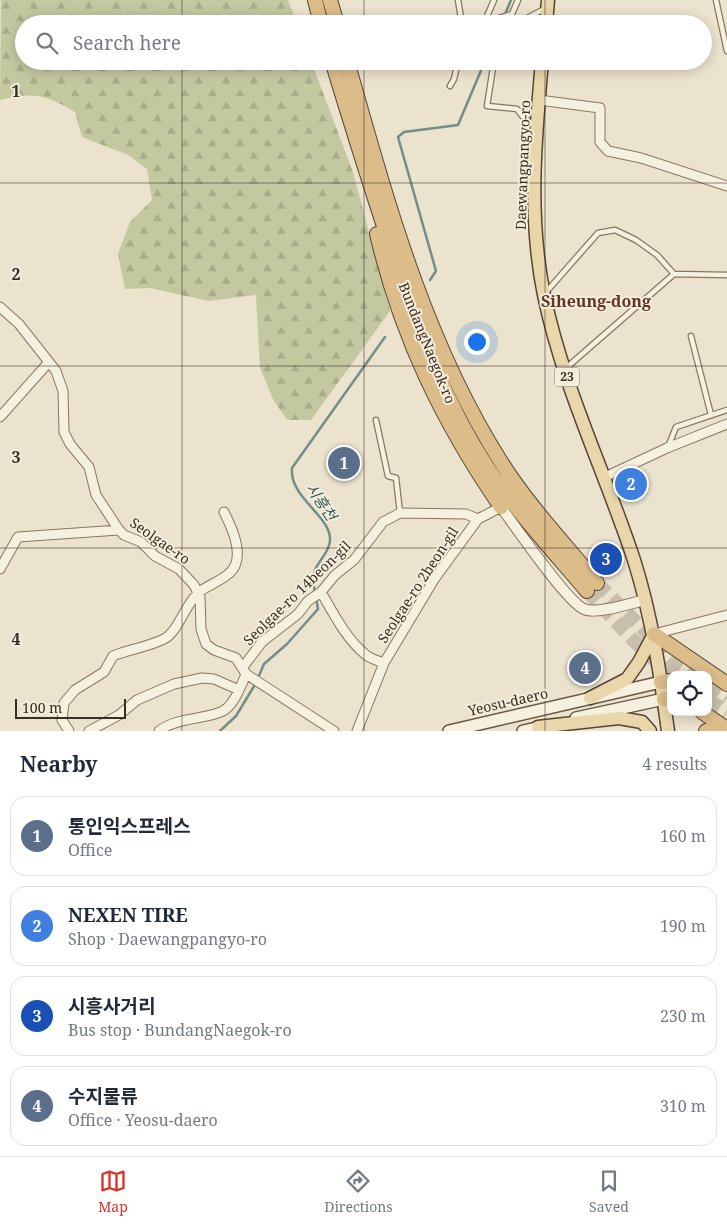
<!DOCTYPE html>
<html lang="en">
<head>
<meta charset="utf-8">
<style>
  :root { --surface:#fff; --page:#f2f2f3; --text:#1f2937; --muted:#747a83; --line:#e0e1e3; --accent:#d93025 }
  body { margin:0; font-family:"Noto Serif","Noto Sans KR",serif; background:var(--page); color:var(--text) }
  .controls { position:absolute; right:15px; bottom:15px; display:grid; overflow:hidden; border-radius:10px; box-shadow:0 2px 12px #0003 }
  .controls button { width:45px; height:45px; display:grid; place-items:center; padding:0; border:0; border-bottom:1px solid var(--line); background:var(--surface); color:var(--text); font:25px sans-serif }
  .scale { position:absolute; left:15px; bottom:12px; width:111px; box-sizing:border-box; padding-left:5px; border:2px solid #392e23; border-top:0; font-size:14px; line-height:18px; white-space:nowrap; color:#392e23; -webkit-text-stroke:4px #f3eddc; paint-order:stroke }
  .you { position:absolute; left:476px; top:341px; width:18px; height:18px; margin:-12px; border:4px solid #fff; border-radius:50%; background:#1a73e8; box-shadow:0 0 0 8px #1a73e833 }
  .badge { display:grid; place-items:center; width:32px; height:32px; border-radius:50%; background:var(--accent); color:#fff; font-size:16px; font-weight:700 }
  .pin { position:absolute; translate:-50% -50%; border:2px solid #fff; box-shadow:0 1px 5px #0006 }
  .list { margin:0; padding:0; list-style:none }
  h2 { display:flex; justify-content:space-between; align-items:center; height:65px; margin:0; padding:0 20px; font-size:21px }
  h2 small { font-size:16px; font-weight:400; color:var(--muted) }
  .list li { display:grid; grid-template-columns:32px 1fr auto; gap:15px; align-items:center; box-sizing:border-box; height:80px; margin:0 10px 10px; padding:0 10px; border:1px solid var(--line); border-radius:15px }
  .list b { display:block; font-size:19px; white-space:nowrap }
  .list p { margin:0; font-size:16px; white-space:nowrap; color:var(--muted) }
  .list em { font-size:16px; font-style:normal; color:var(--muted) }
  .icon { flex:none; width:28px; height:28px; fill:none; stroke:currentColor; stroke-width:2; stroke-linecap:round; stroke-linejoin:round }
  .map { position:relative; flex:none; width:727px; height:731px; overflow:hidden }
  .search { position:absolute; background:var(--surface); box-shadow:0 2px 12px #0003; left:15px; right:15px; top:15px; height:55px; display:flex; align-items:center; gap:12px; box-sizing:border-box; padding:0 18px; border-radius:28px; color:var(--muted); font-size:19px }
  .sheet { height:425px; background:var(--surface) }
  nav { display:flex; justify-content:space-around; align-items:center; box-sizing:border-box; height:70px; border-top:1px solid var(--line); background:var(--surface); font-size:14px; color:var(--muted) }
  nav a { display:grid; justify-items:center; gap:2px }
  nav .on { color:var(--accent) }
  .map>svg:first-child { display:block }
  .forest { fill:url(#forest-firs) }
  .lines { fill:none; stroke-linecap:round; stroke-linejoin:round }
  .stream { stroke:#738e88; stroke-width:2.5 }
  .trunk-tunnel { stroke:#c7bfab; stroke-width:14; stroke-dasharray:14 7; stroke-linecap:butt }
  .service-casing { stroke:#877662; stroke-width:7 }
  .minor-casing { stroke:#877662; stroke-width:11 }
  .tertiary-casing { stroke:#877662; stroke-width:12 }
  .secondary-casing { stroke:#695845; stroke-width:14 }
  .primary-casing { stroke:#554535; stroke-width:15 }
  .trunk-casing { stroke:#554535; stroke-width:16 }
  .service { stroke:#f6f0df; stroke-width:4.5 }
  .minor { stroke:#f6f0df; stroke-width:9 }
  .tertiary { stroke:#f6f0df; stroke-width:10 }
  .secondary { stroke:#f6f0df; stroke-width:11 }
  .primary { stroke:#e9d6aa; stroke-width:12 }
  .trunk { stroke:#dcbd8a; stroke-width:14 }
  .grid { fill:none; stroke:#392e23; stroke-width:1; stroke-opacity:0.55 }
  .labels { text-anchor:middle; stroke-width:4; stroke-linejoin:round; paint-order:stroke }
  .shield { fill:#f3eddc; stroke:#71675a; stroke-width:1 }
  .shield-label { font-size:12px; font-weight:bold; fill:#392e23 }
  .street-label { font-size:14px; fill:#392e23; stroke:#f3eddc }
  .water-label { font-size:15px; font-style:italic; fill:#355756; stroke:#f3eddc }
  .quarter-label { font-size:16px; font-weight:bold; fill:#613527; stroke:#f3eddc }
  .grid-label { font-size:16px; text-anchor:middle; font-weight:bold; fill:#392e23; stroke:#f3eddc; stroke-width:4; stroke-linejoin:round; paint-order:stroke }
</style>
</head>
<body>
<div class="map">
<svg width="727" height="731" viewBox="0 0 727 731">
  <defs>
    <pattern id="forest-firs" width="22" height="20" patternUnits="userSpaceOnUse" patternTransform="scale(1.25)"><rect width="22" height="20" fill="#c3c8a1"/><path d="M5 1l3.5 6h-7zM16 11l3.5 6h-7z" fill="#a8ac8a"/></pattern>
  </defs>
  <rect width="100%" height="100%" fill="#ebe3cd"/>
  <path class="forest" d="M1,0H288L297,24H24V61H311L353,172L390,311L311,420H287L274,401L260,368L256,295L208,301L150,288L125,289L118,254L130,222L152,200L147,169L128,155L82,137L75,112C44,94 35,92 0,100Z"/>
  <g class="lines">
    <path class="stream" d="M501,24L511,0
      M430,280L436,271L398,137L404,132L458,125L485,61
      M258,678L264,664L287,644L318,609C316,597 311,581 315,570C319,560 331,550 330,538C329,515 289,497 292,468L385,337
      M220,731L236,716L256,683"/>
    <path class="trunk-tunnel" d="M597,583L679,665L693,675
      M587,591L633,640L671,675
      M708,685L727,698
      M708,700L727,712"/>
    <defs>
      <path id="service" d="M458,0L462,24
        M716,0L727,51
        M401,19V24
        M485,21L494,0
        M479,24L512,14L518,0
        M516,24L546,8
        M494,61L487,106L517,109L524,118L535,126
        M450,86L454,79L458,61
        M674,274L727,275
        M547,291L598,233L615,230L636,240L657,255L674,274L566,368
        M691,336L711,415
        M376,420L388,476L396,478L400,513
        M668,447L676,427L727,410"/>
      <path id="minor" d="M539,100L600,108V142L608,151L641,158L727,186
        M0,307L19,324L56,371L63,391L64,432L70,444L89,467L96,495L119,530L124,535L141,542L155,556L179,569L194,585L200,597L201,629L206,644L214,650L236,658L246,674L334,731
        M0,417L49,362
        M605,477L667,448L727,424
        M0,569L18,537L119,530
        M321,592C333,613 347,640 366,655C371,659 379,661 384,663
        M654,634L727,615
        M243,667L262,642L298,614L308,601L321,592L335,575L354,560L383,522L400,513L466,514L478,519
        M69,731L62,720L64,703L75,690L104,672L113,656C130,649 148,647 164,639C178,632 185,605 198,593C208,584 232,578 236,563C241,547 231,526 224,512
        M89,731L119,715L137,700L174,684L202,678L214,679L239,690
        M159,731C177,717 204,720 223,711C234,705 241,686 246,674
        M357,731L384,663L435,578L478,519L501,507"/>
      <path id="tertiary" d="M501,507C515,526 567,602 584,609C597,615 631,603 645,600"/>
      <path id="secondary" d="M576,718L664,699
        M449,731L661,682
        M523,731L545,726"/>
      <path id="primary" d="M546,24L548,0
        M542,61C535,140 528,217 544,295C563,387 605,472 634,560C652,617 660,673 668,731
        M590,698L627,679L639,662L654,634
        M538,727L619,718L642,722L650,731"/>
      <path id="trunk" d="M315,0L321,24
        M330,0L337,24
        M332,61C352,126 372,192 394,256C418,330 445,402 487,467C516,511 553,551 587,591
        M347,61C386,198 424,341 501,462C528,505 565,544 597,583
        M377,234C401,336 442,421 501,507
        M654,634L727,684
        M661,682L671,681
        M664,699H671
        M702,712L727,729
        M706,731L718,728L727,730"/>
    </defs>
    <use href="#service" class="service-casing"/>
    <use href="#minor" class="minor-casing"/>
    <use href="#tertiary" class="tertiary-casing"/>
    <use href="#secondary" class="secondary-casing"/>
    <use href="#primary" class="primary-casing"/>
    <use href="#trunk" class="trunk-casing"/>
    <use href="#service" class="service"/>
    <use href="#minor" class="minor"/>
    <use href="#tertiary" class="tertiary"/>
    <use href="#secondary" class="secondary"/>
    <use href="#primary" class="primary"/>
    <use href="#trunk" class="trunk"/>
  </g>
  <path class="grid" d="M182,0V24M364,0V24M545,0V24M182,61V731M364,61V731M545,61V731M0,183H727M0,366H727M0,548H727"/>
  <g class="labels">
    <rect class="shield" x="554.5" y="367.5" width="25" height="19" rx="4"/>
    <g class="shield-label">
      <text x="567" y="381">23</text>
    </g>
    <g class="street-label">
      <text transform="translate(523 165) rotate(-88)" y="5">Daewangpangyo-ro</text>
      <text transform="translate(427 343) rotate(68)" y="5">BundangNaegok-ro</text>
      <text transform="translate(160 541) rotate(35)" y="5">Seolgae-ro</text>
      <text transform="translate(418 585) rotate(-57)" y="5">Seolgae-ro 2beon-gil</text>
      <text transform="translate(297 593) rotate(-44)" y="5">Seolgae-ro 14beon-gil</text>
      <text transform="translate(508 702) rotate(-13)" y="5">Yeosu-daero</text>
    </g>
    <g class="water-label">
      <text transform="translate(321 502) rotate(56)" y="5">시흥천</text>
    </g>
    <g class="quarter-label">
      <text x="596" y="307">Siheung-dong</text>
    </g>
  </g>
  <g class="grid-label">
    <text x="16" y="97">1</text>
    <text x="16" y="280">2</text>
    <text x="16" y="463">3</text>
    <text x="16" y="645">4</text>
  </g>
</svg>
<div class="controls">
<button><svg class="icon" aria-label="locate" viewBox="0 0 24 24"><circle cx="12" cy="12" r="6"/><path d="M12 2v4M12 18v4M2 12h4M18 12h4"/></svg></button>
</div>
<div class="scale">100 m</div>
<div class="you"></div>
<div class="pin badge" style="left:344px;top:463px;background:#5c6f8a">1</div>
<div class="pin badge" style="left:631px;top:484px;background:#3f7fe0">2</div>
<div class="pin badge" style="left:606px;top:559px;background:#1a4fb4">3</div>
<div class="pin badge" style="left:585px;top:668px;background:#5c6f8a">4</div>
<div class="search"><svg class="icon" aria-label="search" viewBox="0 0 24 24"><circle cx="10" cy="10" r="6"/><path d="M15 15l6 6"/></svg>Search here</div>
</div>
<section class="sheet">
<h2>Nearby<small>4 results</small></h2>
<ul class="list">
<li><span class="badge" style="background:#5c6f8a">1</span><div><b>통인익스프레스</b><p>Office</p></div><em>160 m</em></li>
<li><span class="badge" style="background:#3f7fe0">2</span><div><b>NEXEN TIRE</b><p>Shop · Daewangpangyo-ro</p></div><em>190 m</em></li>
<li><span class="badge" style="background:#1a4fb4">3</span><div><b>시흥사거리</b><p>Bus stop · BundangNaegok-ro</p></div><em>230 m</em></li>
<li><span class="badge" style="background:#5c6f8a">4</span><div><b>수지물류</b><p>Office · Yeosu-daero</p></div><em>310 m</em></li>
</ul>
</section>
<nav>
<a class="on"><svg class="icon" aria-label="map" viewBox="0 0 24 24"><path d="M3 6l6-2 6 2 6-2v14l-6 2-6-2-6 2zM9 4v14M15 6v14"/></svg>Map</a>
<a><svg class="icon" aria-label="directions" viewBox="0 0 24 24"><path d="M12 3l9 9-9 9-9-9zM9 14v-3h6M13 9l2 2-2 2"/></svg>Directions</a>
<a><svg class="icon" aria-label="saved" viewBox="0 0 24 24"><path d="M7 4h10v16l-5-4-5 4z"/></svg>Saved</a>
</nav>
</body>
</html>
